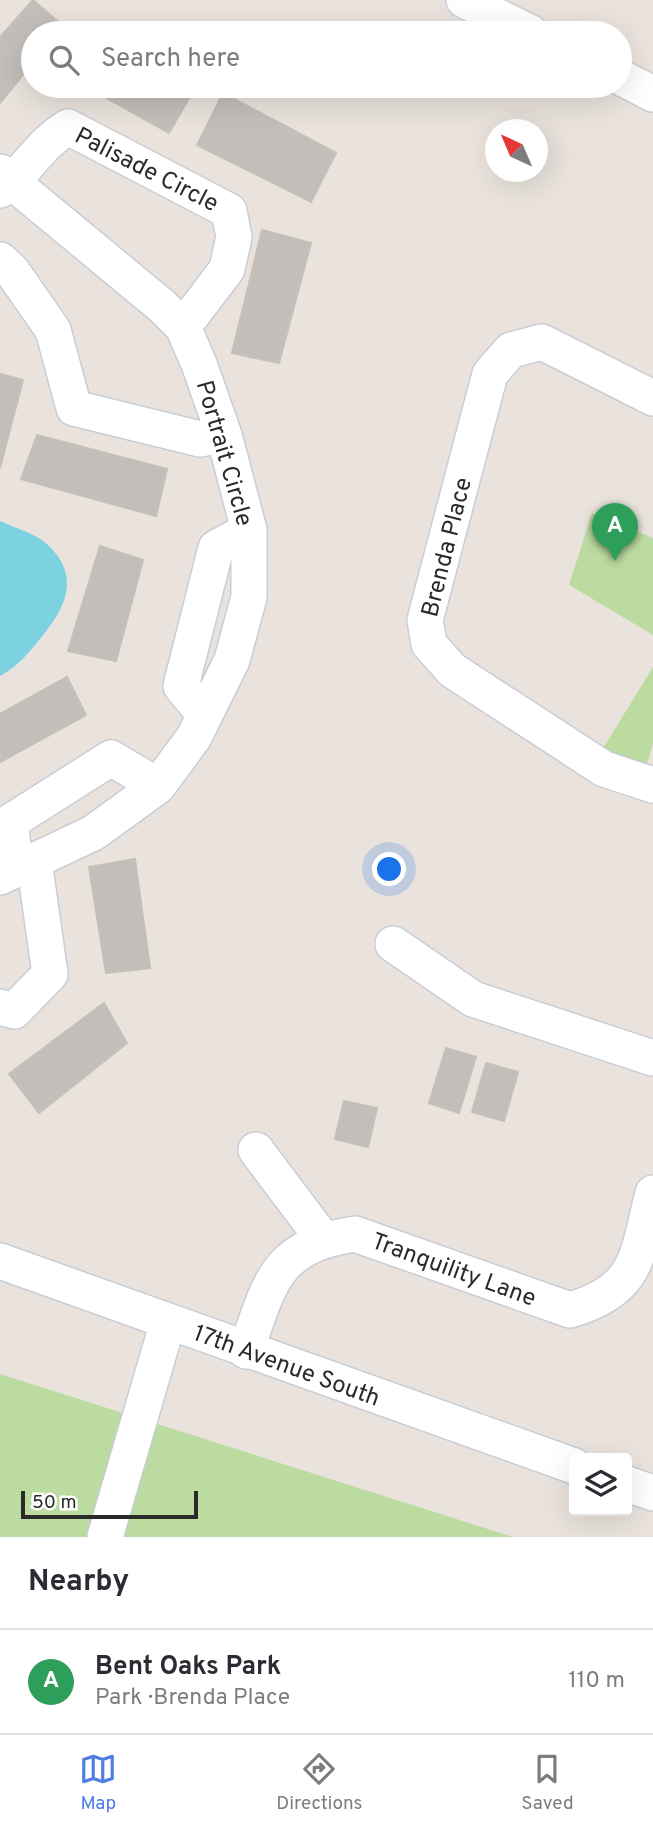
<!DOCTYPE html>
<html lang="en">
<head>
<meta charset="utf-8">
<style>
  :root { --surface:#fff; --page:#f2f2f3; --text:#2b2b33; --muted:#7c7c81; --line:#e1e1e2; --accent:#4f7de5 }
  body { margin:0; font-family:Overpass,sans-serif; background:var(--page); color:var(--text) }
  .controls { position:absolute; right:21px; bottom:21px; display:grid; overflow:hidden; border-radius:7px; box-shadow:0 7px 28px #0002 }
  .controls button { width:63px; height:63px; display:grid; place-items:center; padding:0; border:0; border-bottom:2px solid var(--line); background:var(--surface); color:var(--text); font:35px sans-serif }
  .compass { position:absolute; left:485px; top:119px; width:63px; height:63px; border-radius:50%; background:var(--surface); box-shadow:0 7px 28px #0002; rotate:316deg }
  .scale { position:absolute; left:21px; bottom:18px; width:177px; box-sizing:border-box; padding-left:7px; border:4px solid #2a2a2a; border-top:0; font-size:19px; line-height:24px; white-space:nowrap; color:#2a2a2a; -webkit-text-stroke:5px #fff; paint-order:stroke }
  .you { position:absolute; left:390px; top:870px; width:24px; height:24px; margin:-18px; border:5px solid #fff; border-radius:50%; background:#1a73e8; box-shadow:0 0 0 10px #1a73e833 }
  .badge { display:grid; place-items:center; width:46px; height:46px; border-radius:50%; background:var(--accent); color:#fff; font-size:23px; font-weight:700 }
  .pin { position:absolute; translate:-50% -58px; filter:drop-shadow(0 2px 4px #0008) }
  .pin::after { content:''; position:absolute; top:37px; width:24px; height:21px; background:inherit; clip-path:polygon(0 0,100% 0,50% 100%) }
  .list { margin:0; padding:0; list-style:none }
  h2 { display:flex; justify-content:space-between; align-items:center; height:91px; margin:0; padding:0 28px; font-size:30px }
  h2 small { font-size:23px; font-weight:400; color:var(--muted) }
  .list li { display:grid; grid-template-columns:46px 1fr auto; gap:21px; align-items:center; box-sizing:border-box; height:105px; padding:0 28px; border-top:2px solid var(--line) }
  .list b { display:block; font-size:26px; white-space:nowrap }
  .list p { margin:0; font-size:23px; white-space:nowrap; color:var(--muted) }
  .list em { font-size:23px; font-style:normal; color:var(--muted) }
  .icon { flex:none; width:38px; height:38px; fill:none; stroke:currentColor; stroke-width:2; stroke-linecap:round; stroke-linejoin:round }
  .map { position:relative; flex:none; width:653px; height:1537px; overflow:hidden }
  .search { position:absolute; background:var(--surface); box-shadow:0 7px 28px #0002; left:21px; right:21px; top:21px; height:77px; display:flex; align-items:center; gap:18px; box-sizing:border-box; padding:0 24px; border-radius:38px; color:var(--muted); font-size:26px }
  .sheet { height:196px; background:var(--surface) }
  nav { display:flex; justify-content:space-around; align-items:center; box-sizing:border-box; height:98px; border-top:2px solid var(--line); background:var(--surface); font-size:19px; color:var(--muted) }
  nav a { display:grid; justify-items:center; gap:4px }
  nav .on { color:var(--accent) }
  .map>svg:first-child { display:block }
  .green { fill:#bbdba0 }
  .water { fill:#7cd2e1 }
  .building { fill:#c3beb9; stroke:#c5bfb7; stroke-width:2 }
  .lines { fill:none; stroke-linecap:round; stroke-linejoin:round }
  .minor-casing { stroke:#c9cdd6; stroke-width:38 }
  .minor { stroke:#fff; stroke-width:35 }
  .labels { text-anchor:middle; stroke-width:5; stroke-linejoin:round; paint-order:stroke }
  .street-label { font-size:24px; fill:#2a2a2a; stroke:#fff }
</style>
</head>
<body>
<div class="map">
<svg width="653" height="1537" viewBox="0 0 653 1537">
  <rect width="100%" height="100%" fill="#eae3dd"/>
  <path class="green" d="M592,513L653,538V635L569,585Z
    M653,667V743L642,782L594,763Z
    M0,1374L513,1537H0Z"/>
  <path class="water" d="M0,521C15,528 37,534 48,545C80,575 67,606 43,635C30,651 18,667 0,676Z"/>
  <path class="building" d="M33,0L63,26L58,33H33V63L0,103V37Z
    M85,86H196L169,133Z
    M223,93L336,153L311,202L197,145Z
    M262,230L311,243L279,363L232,353Z
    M0,374L23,380L0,468Z
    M37,435L167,469L156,516L21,479Z
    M100,546L143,560L116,661L68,651Z
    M67,677L86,715L0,762V714Z
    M135,859L150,968L106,973L89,867Z
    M104,1003L127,1043L39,1113L9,1074Z
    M446,1048L476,1057L459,1113L429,1103Z
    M486,1063L518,1072L504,1121L472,1112Z
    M344,1101L377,1108L368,1147L335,1139Z"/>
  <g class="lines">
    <defs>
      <path id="minor" d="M464,0L531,33
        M620,77L653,94
        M0,172L162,306L183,327L199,364L224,435L249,530V597L232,660L194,737L158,786L93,833L0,877
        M0,190C28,171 37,146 68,127L229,211L234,237L227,269L183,327
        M0,260L12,271L53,330L74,408L200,439L224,435
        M653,398L542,342L511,350L490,374L425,620L429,644L452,670L604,769L653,785
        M205,715L181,686L216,548L249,530
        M16,869L10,822L111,758L158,786
        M393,944L473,999L653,1058
        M0,1007L14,1011L50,974L34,861
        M256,1150L323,1239
        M0,1261L574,1466
        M246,1351C270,1282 275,1246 355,1234L570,1310C639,1290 637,1256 653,1193
        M627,1484L653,1493
        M105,1537L168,1322"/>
    </defs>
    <use href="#minor" class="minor-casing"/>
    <use href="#minor" class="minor"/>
  </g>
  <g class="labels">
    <g class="street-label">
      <text transform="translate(147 169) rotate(27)" y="8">Palisade Circle</text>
      <text transform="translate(225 453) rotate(74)" y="8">Portrait Circle</text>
      <text transform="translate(446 547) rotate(-76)" y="8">Brenda Place</text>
      <text transform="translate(454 1269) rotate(20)" y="8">Tranquility Lane</text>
      <text transform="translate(287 1365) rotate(20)" y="8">17th Avenue South</text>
    </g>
  </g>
</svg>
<div class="controls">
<button><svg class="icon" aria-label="layers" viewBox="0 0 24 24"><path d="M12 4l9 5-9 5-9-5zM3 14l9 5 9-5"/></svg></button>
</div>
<svg class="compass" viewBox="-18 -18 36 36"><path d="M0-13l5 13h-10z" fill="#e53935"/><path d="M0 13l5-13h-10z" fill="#7c7c81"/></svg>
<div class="scale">50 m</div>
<div class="you"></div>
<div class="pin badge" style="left:615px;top:561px;background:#2e9e5b">A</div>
<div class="search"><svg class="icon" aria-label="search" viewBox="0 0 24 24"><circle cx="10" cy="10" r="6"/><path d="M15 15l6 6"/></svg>Search here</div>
</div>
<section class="sheet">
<h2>Nearby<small></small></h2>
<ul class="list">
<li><span class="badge" style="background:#2e9e5b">A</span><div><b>Bent Oaks Park</b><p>Park · Brenda Place</p></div><em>110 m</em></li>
</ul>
</section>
<nav>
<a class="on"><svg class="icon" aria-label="map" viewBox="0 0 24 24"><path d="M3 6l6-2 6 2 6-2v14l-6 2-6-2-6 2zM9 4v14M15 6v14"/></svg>Map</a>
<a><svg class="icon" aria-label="directions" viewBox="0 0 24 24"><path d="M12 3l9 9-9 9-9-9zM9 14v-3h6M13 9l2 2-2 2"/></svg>Directions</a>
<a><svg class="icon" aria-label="saved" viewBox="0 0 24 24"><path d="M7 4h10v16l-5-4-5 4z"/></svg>Saved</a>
</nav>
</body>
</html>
